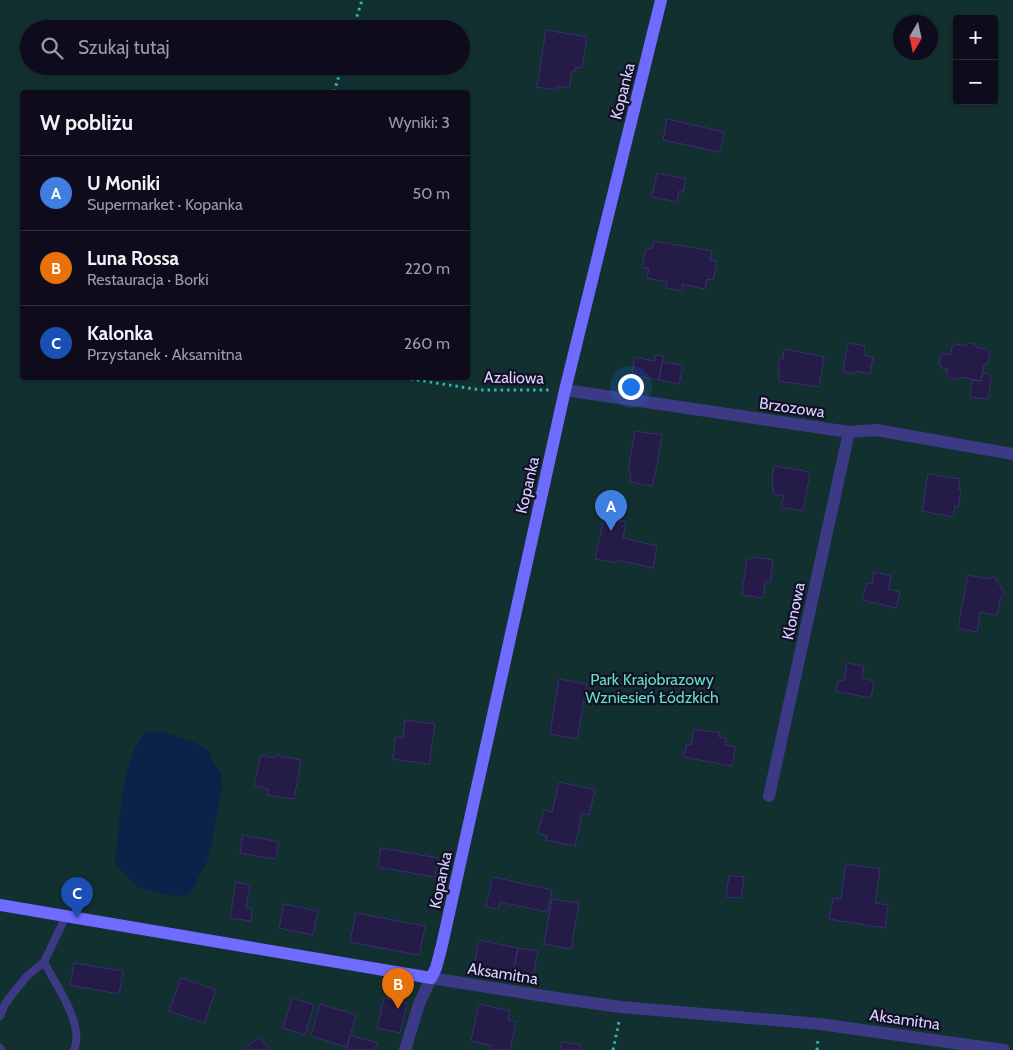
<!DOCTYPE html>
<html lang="pl">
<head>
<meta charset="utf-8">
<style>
  :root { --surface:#0e0b1c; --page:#1c1929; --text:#f1f3f6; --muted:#9b9ba3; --line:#2e2b3b; --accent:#ea580c }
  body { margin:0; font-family:Cabin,sans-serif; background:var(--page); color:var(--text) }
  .controls { position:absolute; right:15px; top:15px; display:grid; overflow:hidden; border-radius:5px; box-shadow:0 1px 4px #0004 }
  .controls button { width:45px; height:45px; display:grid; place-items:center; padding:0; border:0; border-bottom:1px solid var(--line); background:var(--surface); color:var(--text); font:25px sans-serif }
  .compass { position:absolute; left:893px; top:15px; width:45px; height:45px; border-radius:50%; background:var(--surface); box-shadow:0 1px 4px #0004; rotate:189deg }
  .you { position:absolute; left:630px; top:386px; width:18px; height:18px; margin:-12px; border:4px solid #fff; border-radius:50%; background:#1a73e8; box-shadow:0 0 0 8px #1a73e833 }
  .badge { display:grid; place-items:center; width:32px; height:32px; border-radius:50%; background:var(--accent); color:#fff; font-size:16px; font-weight:700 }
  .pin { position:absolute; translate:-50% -41px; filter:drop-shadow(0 1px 2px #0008) }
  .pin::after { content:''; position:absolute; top:26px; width:18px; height:15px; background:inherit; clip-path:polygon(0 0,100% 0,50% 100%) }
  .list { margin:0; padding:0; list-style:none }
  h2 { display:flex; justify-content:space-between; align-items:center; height:65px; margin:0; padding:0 20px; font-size:21px }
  h2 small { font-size:16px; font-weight:400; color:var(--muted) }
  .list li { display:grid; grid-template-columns:32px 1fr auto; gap:15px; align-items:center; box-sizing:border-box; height:75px; padding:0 20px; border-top:1px solid var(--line) }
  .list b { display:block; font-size:19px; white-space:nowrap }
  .list p { margin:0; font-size:16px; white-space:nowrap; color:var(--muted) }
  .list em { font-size:16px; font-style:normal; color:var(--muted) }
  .icon { flex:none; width:28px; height:28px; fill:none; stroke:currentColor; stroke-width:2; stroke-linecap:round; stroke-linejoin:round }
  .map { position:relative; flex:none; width:1013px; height:1050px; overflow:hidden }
  .search { position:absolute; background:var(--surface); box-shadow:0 1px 4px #0004; left:20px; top:20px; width:450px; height:55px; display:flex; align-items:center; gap:12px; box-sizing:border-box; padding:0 18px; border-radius:28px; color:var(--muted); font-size:19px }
  .panel { position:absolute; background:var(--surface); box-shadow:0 1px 4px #0004; left:20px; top:90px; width:450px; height:290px; border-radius:5px }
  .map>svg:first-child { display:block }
  .green { fill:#12302f; fill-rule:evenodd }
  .water { fill:#0c2248 }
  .building { fill:#241b47; stroke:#3b2d73 }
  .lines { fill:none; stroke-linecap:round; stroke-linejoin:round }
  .path { stroke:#2fb8b0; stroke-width:3; stroke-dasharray:2.5 4; stroke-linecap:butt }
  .lane { stroke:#3d3a85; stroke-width:8 }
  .street { stroke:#3d3a85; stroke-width:12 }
  .secondary { stroke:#6f6bff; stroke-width:12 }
  .labels { text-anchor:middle; stroke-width:4.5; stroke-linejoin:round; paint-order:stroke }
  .street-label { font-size:16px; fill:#d9d4ff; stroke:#130f26 }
  .park-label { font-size:16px; fill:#5fe0c0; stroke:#130f26 }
</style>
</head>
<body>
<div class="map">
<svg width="1013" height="1050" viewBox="0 0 1013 1050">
  <rect width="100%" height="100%" fill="#130f26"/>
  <path class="green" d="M0,0H1013V1050H0ZM957,19H994V101H957ZM900,22H930V52H900ZM29,29H461V66H29ZM22,92H468V378H22Z"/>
  <path class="water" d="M161,731L196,743L208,750L213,762L221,773L222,787L209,857L190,894L178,897L138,888L115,864L122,795L131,756L144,732Z"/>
  <path class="building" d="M546,30L587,37L582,68L576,67L575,72L572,71L569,88L557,86L556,90L537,87Z
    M667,119L724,132L720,152L663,140Z
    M657,173L686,179L683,192L679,191L677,202L652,197Z
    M654,241L712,251L710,260L717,261L713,280L707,279L705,289L682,284V291L666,288L667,282L647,278L649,269L642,267L646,248L652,249Z
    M848,343L865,346L864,355L873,357L870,374L856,371L855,374L843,372Z
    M969,343L975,344L978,348L987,349L990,353L988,363L984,365L981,381L961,377L957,380L950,378L947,374L948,369L942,368L939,364L940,357L944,354L951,355L952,347L956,344L965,346Z
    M784,349L824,357L819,387L779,381L780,371L778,370L780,358L783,359Z
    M656,355L663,356L659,380L632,375L635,357L655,361Z
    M662,362L683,365L679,384L659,380Z
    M983,373L988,374L991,378L988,398L986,399L971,397L970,395L972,380L981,381Z
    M635,431L662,435L655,476L654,475L652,486L630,482L631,472L628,471Z
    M774,466L810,472L803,511L781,507L784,496L774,494L772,480Z
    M928,474L960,479L958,490H961L958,507L955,506L953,517L922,511Z
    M604,518L626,522L623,538L657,546L653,568L618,560L617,563L595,559Z
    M752,557L773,560L770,582H765L763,598L742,595L747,560Z
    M874,572L891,576L888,589L900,592L896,608L862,600L867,583L872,584Z
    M968,575L989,579L994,576L1005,594L1001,597L997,615L980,612L977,632L958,628Z
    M847,663L864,666L862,678L874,681L871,698L836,691L839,680L844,681Z
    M559,679L587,684L577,739L550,734Z
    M405,720L435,724L429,764L393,759L396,737L403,738Z
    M694,729L720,733L719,737L726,738L725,745L735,747L732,766L684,757L687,744L691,745Z
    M261,755L274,758L275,755L301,760L294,799L267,795L268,789L254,786Z
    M559,782L595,790L589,815L582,813L575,846L546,840L547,836L538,833L544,810L552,812Z
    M243,835L279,842L275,859L240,853Z
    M381,848L438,858L435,877L378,867Z
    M846,864L880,869L875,903L888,905L885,928L829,919L833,898L841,899Z
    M729,876L744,877L741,898L726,897Z
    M493,877L552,890L547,912L500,902L498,909L486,906Z
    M236,882L250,885L246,908L252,909L251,921L230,918Z
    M552,899L579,903L571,949L544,944Z
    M284,904L318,911L313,935L279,928Z
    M356,913L425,926L419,955L350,942Z
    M479,940L518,948L513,973L474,965Z
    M518,948L538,951L533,977L513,973Z
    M74,963L123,971L119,994L70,985Z
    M181,978L216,990L204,1023L169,1011Z
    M292,998L314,1005L305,1035L283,1028Z
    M384,998L407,1003L400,1033L377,1028Z
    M320,1004L356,1015L347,1047L311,1036Z
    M479,1004L510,1011L508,1020L516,1022L510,1050H491V1045L471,1041Z
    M350,1035L377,1043L375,1050H346Z
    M259,1037L270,1050H244Z
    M562,1042L580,1045L579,1050H561Z"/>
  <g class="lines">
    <path class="path" d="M353,29L362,0
      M334,92L342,66
      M404,378L481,390H549
      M613,1050L619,1022
      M817,1050L818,1038"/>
    <path class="lane" d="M44,962C56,985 85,1025 74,1050
      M0,1016L5,1004L14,992L27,976L44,962L66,916
      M0,1048L1,1050"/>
    <path class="street" d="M565,390L849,432L876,430L1013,454
      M769,796L849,432
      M405,1050L419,1004L431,978L563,999L621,1007L820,1024L1004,1050"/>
    <path class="secondary" d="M0,905L431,978L436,968L442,945L565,390L661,0"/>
  </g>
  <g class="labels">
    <g class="street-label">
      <text transform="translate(622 91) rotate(-76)" y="6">Kopanka</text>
      <text transform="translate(514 377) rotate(1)" y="6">Azaliowa</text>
      <text transform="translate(792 407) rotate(8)" y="6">Brzozowa</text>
      <text transform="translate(527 485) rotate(-77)" y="6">Kopanka</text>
      <text transform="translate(793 611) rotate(-78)" y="6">Klonowa</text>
      <text transform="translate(440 880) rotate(-78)" y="6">Kopanka</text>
      <text transform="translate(503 973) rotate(9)" y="6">Aksamitna</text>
      <text transform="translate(905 1019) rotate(8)" y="6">Aksamitna</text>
    </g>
    <g class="park-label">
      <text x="652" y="685">Park Krajobrazowy<tspan x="652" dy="18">Wzniesień Łódzkich</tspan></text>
    </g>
  </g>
</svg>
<div class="controls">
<button>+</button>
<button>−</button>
</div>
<svg class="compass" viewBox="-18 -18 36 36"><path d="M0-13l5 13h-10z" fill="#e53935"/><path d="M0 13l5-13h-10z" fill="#9b9ba3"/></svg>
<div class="you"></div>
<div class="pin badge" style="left:611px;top:531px;background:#3f7fe0">A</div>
<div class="pin badge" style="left:398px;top:1009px;background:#e8710a">B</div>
<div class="pin badge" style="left:77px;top:918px;background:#1a4fb4">C</div>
<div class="search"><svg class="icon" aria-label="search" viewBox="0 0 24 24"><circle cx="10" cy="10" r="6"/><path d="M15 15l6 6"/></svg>Szukaj tutaj</div>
<section class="panel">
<h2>W pobliżu<small>Wyniki: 3</small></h2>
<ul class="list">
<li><span class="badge" style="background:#3f7fe0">A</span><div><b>U Moniki</b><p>Supermarket · Kopanka</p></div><em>50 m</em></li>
<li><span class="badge" style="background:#e8710a">B</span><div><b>Luna Rossa</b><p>Restauracja · Borki</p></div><em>220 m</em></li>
<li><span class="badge" style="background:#1a4fb4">C</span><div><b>Kalonka</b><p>Przystanek · Aksamitna</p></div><em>260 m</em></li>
</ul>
</section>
</div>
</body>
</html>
